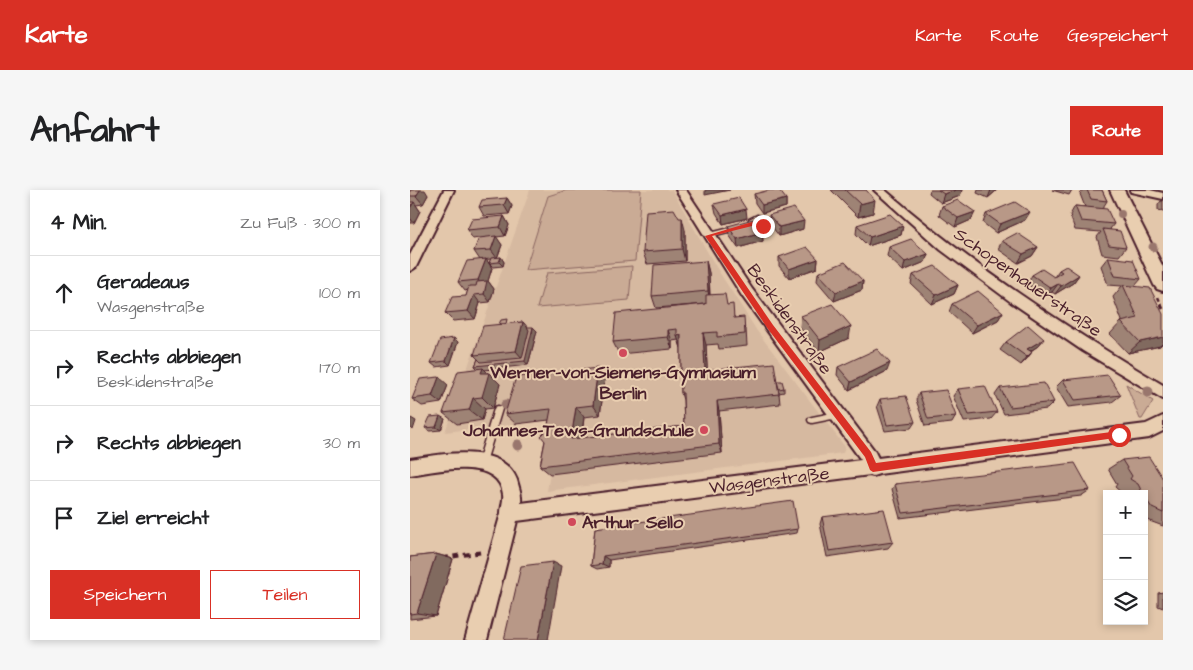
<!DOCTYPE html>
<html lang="de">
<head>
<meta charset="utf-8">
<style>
  :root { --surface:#fff; --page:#f6f6f6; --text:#202124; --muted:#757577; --line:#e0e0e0; --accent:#d93025 }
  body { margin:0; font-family:"Architects Daughter",sans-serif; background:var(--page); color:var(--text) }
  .controls { position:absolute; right:15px; bottom:15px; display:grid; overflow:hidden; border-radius:0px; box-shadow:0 2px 8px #0003 }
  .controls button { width:45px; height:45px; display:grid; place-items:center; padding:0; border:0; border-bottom:1px solid var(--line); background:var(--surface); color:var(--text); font:25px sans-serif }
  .stop { position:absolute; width:15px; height:15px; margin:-11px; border:4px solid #d93025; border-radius:50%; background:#fff }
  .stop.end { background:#d93025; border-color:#fff; box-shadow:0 1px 5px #0008 }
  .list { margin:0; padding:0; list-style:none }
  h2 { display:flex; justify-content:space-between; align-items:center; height:65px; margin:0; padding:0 20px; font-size:21px }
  h2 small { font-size:16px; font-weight:400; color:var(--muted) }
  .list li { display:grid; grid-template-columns:32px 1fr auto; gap:15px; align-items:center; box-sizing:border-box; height:75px; padding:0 20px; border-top:1px solid var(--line) }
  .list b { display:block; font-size:19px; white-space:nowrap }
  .list p { margin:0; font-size:16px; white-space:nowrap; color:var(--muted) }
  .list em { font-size:16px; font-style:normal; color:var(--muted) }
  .actions { display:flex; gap:10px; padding:15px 20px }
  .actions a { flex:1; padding:11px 0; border:1px solid var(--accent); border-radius:0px; text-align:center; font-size:18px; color:var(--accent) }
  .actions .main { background:var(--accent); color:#fff }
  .icon { flex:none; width:28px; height:28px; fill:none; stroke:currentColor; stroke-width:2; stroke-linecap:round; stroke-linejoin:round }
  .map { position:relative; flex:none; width:753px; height:450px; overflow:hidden; border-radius:0px }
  header { display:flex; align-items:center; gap:30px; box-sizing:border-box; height:70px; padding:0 25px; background:var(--accent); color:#fff }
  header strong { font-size:24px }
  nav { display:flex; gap:28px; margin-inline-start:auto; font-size:18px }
  .intro { display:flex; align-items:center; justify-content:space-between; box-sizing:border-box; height:120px; padding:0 30px }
  h1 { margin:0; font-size:35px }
  .button { padding:12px 22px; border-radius:0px; background:var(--accent); color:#fff; font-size:18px; font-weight:700 }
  main { display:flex; gap:30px; padding:0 30px }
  aside { flex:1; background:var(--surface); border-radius:0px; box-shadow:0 2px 8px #0003 }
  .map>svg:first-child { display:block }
  .built { fill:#d6b9a0 }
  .green { fill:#caab95; stroke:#8a6560 }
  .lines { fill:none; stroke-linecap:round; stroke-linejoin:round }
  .lane-casing { stroke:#4a1f2b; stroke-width:3 }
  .street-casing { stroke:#4a1f2b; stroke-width:4 }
  .secondary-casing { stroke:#4a1f2b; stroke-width:4 }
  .path-far2 { stroke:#4a1f2b; stroke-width:2.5; stroke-dasharray:4 2.5; stroke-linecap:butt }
  .path-far1 { stroke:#4a1f2b; stroke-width:3; stroke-dasharray:5 4; stroke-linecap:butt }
  .path { stroke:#4a1f2b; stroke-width:4; stroke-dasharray:6 4.5; stroke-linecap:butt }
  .lane { fill:#e9ceb0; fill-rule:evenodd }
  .street { fill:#e9ceb0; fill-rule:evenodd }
  .secondary { fill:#e9ceb0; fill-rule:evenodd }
  .tree { fill:#99766d }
  .wall { fill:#9e8374; stroke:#4a1f2b }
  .shaded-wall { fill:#816a5e; stroke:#4a1f2b }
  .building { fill:#b89887; stroke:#4a1f2b }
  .route { fill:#d93025 }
  .poi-dot { fill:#d1495b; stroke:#e9ceb0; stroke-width:2 }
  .labels { text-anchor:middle; stroke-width:4; stroke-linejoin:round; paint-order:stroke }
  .street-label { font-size:18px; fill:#4a1f2b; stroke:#e9ceb0 }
  .poi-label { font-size:18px; font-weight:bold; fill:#4a1f2b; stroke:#e9ceb0 }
</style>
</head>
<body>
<header>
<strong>Karte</strong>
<nav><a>Karte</a><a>Route</a><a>Gespeichert</a></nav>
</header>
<div class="intro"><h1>Anfahrt</h1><a class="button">Route</a></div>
<main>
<aside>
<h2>4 Min.<small>Zu Fuß · 300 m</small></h2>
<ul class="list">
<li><svg class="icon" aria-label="ahead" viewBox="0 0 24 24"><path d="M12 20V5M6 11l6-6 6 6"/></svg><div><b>Geradeaus</b><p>Wasgenstraße</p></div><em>100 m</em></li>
<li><svg class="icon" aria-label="right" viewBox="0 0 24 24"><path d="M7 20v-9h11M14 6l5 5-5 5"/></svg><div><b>Rechts abbiegen</b><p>Beskidenstraße</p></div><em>170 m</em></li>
<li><svg class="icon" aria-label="right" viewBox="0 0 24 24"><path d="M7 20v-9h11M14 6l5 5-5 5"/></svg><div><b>Rechts abbiegen</b></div><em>30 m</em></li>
<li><svg class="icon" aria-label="arrive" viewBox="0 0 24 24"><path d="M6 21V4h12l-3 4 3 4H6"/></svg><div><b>Ziel erreicht</b></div></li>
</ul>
<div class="actions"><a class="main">Speichern</a><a>Teilen</a></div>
</aside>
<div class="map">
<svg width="753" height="450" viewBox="0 0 753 450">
  <rect width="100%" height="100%" fill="#e3c7ab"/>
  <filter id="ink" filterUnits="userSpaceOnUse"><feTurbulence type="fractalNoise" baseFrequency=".02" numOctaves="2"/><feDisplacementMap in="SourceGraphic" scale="10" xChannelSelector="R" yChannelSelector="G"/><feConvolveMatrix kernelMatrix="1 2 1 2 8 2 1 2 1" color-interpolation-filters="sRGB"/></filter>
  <g filter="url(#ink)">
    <path class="built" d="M120,0H262L306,77L347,141L435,257L433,263L137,301L150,229L35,242Z"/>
    <path class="green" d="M157,0H231L225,71L115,80L138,6Z
      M222,76L219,110L127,118L137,83Z
      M716,194L743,211L732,229H730Z"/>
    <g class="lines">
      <defs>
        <path id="lane" d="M347,25L359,29L360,32L353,38L337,36L336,35L338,34L339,29ZM347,29L354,31V32L352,34H344V31Z
          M328,36L330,37V39L298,47L295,45L296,44Z
          M88,216L91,217L92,219L76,272L75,275L72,276L69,275L68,272L84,219L85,217Z
          M427,222L430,223L431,225L430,227L427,228L402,233L399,232L398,230L399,228L402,227Z"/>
        <path id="street" d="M34,0H44L6,77L0,81V65Z
          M266,0H276L342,99L464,260L468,268L736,234L753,226V241L739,248L469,284L463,286L460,285L107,331L77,450H55L91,323C91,317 94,310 93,304C88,266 25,281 0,285V269C30,264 92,252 107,290C109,298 112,304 111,313L451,270L332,106Z
          M464,0H475C561,75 655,137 753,195V209L673,161L601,112L531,60Z
          M720,0H740L753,3V9L721,2Z"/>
        <path id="secondary" d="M700,0H714L753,77V101L747,99L744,95Z"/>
      </defs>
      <use href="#lane" class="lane-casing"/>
      <use href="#street" class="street-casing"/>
      <use href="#secondary" class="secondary-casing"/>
      <path class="path-far2" d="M748,107L752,116"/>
      <path class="path-far1" d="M751,115L753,119"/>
      <path class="path" d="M33,368L73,362"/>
      <use href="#lane" class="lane"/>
      <use href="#street" class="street"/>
      <use href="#secondary" class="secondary"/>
    </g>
    <g class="tree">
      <circle cx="711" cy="24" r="4"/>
      <circle cx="743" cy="57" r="4.5"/>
      <circle cx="738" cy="202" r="5.5"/>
      <circle cx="96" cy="215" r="5.5"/>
      <circle cx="108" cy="255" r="5.5"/>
    </g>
    <path class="wall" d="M0,0L18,5L13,14L6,15L10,21L4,33H0Z
      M421,0H456L463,23L448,27Z
      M520,0H552L550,6L531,13L519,3Z
      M568,0H587L578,8L567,3Z
      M642,0H662L659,5Z
      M673,0H692L697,11L692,19L704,34L700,39L716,57L709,66L692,64L687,47L691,42L665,40L660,25L665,16L675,17L670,4Z
      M344,4L376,9V17L352,23L345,13Z
      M97,8L102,16L99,24L74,26L69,17Z
      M751,11H753V21L748,20V15Z
      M304,14L337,28L313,34L306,23Z
      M532,16L565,22L561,30L545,37L529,25Z
      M576,24L615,30L586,43L573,33Z
      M359,25L393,39L369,46L360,34Z
      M94,26L99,35L95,46L86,47L92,55L87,68L91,67L94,72L93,76L83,77L79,73L81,69L70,70L64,61L69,48L63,49L57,40Z
      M447,35L493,36L491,45L458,56L446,44Z
      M318,36L352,42L353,51L328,58L319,45Z
      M275,40V71L237,74L233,62Z
      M592,51L628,57L622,66L608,73L588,59Z
      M479,57L518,64L515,72L493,81L477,66Z
      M369,67L408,69L407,78L379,88L369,76Z
      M698,67L731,89L725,96L750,156L718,163L700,144L711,132L712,131L703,107L712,96L698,95L691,76Z
      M76,69L82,78L78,91L84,99L80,112L70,113L65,129L43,131L35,123L56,106L58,100L55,101L48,92Z
      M296,71L299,83L300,105L317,115L325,128L336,139L337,156L309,159L308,154L296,155L297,180L367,191L374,198V202L369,203L370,214L309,221L312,263L140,284L130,276L139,230L106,234L95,224L188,178L195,189L190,225L174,227L172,248L274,236L273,210L271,203V158L269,150L262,151V159L209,164L203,152L296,114L246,118L242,106Z
      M649,80L669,85L663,93L645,104L642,102L635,106L617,94L622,85L644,87Z
      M408,83L453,91L452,100L424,111L407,91Z
      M503,85L548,95L544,104L522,114L501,94Z
      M542,114L593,122L588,130L562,143L539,122Z
      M391,126L439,148L409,162L390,138Z
      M113,132L117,137L127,141L118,175L74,180L90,194L83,218L75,219L72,230L47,234L33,223L68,179L65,176L68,169L64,165L100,133Z
      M44,148L48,152L40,175L26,177L21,173Z
      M634,149L628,156L621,161L622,162L616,170L611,175L590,160L596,152Z
      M428,177L477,181L439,200L427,185Z
      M653,190L711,205L702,212L658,217L646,197Z
      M38,195L31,213L12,216L2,209Z
      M590,198L644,212L637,219L594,224L585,205Z
      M548,199L587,222L581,229L554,232L543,206Z
      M509,203L546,226L542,233L515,236L506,210Z
      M470,209L505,232L501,238L475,241L467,216Z
      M35,229L31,240L20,241L15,238Z
      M712,270L753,289V336L734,329V304H713L705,297L707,294L698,279Z
      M485,294L680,300L671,306L490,328L482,299Z
      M412,327L483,352L478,358L417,367L410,334Z
      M185,338L388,339L387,343L199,370V377L187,379L181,376Z
      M26,364L43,369L26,426L0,429V367Z
      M753,402V418L748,416V403Z"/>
    <path class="shaded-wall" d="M10,0H15L18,5L13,14L6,6Z
      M295,0H320L295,5Z
      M546,0H552L550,6L531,13L534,4Z
      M581,0H587L578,8Z
      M97,8L102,16L99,24L94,15Z
      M376,9V17L352,23V15Z
      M465,10L463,23L448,27L450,14Z
      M4,12L10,21L4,33L0,28V18Z
      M336,19L337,28L313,34L312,25Z
      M565,22L561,30L545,37L548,28Z
      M620,22L615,30L586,43L590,34Z
      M94,26L99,35L95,46L90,37Z
      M272,28L275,40V71L272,59Z
      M394,31L393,39L369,46V37Z
      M493,36L491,45L458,56L460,47Z
      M352,42L353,51L328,58L327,49Z
      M86,46L92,55L87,68L81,60Z
      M628,57L622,66L608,73L613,64Z
      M518,64L515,72L493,81L495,72Z
      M91,67L94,72L93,76L89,72Z
      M76,69L82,78L78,91L84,99L80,112L74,104L75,99L68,90Z
      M408,69L407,78L379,88V79Z
      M296,71L299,83L300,113L298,101Z
      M669,85L663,93L645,104L651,96Z
      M453,91L452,100L424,111L426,102Z
      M648,94L642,102L635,106L641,98Z
      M548,95L544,104L522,114L526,105Z
      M64,105L70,113L65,129L58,121Z
      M593,122L588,130L562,143L567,135Z
      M113,132L122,143L123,137L127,141L118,175L106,161Z
      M441,136L439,148L409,162L410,150Z
      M258,140L262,151V159L258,147Z
      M293,143L296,155L298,191L295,180Z
      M271,145V158L267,146Z
      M753,147V153L750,156L718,163L730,152Z
      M44,148L48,152L40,175L36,171Z
      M634,149L628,156L614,165L617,159Z
      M622,162L616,170L611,175L617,167Z
      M480,173L477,181L439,200L441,192Z
      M73,178L79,184V183L90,194L83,218L72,207L71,183Z
      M188,178L195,189L190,225L183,215Z
      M29,187L38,195L31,213L22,206Z
      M63,208L75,219L72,230L59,220Z
      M307,211L309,221L312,263L309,254Z
      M166,217L174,227L170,259L161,249Z
      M30,226L35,229L31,240L26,237Z
      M1,228L6,231L3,240L0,237V231Z
      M26,364L43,369L26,426L7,423Z
      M193,366L199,370V377L192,374Z
      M143,372L151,376L138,450H128Z"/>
    <path class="building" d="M0,0H10L6,6H0Z
      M360,0H369L376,9L352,15L344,4Z
      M435,0H456L465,10L450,14Z
      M528,0H546L534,4Z
      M677,0H692L697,11L681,9Z
      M97,8L94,15L69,17L72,10Z
      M329,8L336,19L312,25L304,14Z
      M548,10L565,22L548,28L532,16Z
      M0,12H4L0,18Z
      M605,12L620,22L590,34L576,24Z
      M665,16L697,19L704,34L671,31Z
      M384,18L394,31L369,37L359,25Z
      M264,19L269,28H272V59L233,62L236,21Z
      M480,24L493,36L460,47L447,35Z
      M94,26L90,37L57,40L62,29Z
      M343,29L352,42L327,49L318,36Z
      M693,39L710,41L716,57L699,55Z
      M607,43L628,57L613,64L592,51Z
      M86,46L81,60L64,61L69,48Z
      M501,49L518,64L495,72L479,57Z
      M397,57L408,69L379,79L369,67Z
      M91,67L89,72L79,73L81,68Z
      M698,67L723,70L731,89L705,86Z
      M76,69L68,90L48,92L57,71Z
      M296,71L298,101L242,106L244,75Z
      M435,72L453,91L426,102L408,83Z
      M525,76L548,95L526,105L503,85Z
      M656,76L669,85L651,96L648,94L641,98L622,85L632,79L644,87L652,82L649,80Z
      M77,91L74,104L64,105L58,121L35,123L42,107L56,106L59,96H66L67,92Z
      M713,95L740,98L753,124V147L730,152L711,132L728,128Z
      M568,101L593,122L567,135L542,114Z
      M315,104L317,115L323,114L324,128L334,127L335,144L307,147V142L293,143L295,180L364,173L369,204L307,211L309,254L130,276L135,251L131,246L137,240L141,219L95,224L106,187L188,178L183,215L166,217L161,249L274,236L273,203H271V145L267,146V139L258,140V147L203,152L206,123L296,114V105Z
      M422,114L441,136L410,150L391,126Z
      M97,129L96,134H89L91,130Z
      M113,132L106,161L64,165L73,136Z
      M618,135L634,149L617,159L622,162L617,167L596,152Z
      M117,137H123L115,171L65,176L68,169L71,172L112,168L119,140Z
      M44,148L36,171L21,173L30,150Z
      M467,159L480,173L441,192L428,177Z
      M73,178L71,183H79L72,207L63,208L59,220L33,223L48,181Z
      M698,185L711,205L665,210L653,190Z
      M29,187L22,206L2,209L10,189Z
      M367,191H372L374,198L369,199Z
      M634,193L644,212L600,217L590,198Z
      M575,196L587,222L559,225L548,199Z
      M536,200L546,226L518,229L509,203Z
      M496,206L505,232L477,235L470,209Z
      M30,226L26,237L15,238L20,227Z
      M739,267L753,289V323L742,318L734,306V304H733L728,294L720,289L722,286L712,270Z
      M665,273L680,300L493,323L485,294Z
      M383,311L388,339L193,366L192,374L181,376L185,338Z
      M474,319L483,352L419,361L412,327Z
      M26,364L7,423L0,424V367Z
      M143,372L128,450H94L111,376Z"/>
  </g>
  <path class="route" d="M342,32L356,36L353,38L342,36L302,46L363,135L461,262L466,273L709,241L713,245L712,247L463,282L460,280L455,267L358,139L295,46Z"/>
  <g class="poi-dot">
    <circle cx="213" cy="163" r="5"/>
    <circle cx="294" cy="240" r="5"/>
    <circle cx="162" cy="332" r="5"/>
  </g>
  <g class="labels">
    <g class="street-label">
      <text transform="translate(618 92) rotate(35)" y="6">Schopenhauerstraße</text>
      <text transform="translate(380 129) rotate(54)" y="6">Beskidenstraße</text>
      <text transform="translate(359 290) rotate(-7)" y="6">Wasgenstraße</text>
    </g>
    <g class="poi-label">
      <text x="213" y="188">Werner-von-Siemens-Gymnasium<tspan x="213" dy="21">Berlin</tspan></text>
      <text x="284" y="246" text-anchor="end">Johannes-Tews-Grundschule</text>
      <text x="172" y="338" text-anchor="start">Arthur Sello</text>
    </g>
  </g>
</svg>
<div class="controls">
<button>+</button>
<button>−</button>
<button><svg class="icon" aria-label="layers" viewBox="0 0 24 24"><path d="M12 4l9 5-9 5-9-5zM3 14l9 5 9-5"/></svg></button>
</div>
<div class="stop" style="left:709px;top:245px"></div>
<div class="stop end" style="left:353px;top:36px"></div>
</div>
</main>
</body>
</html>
